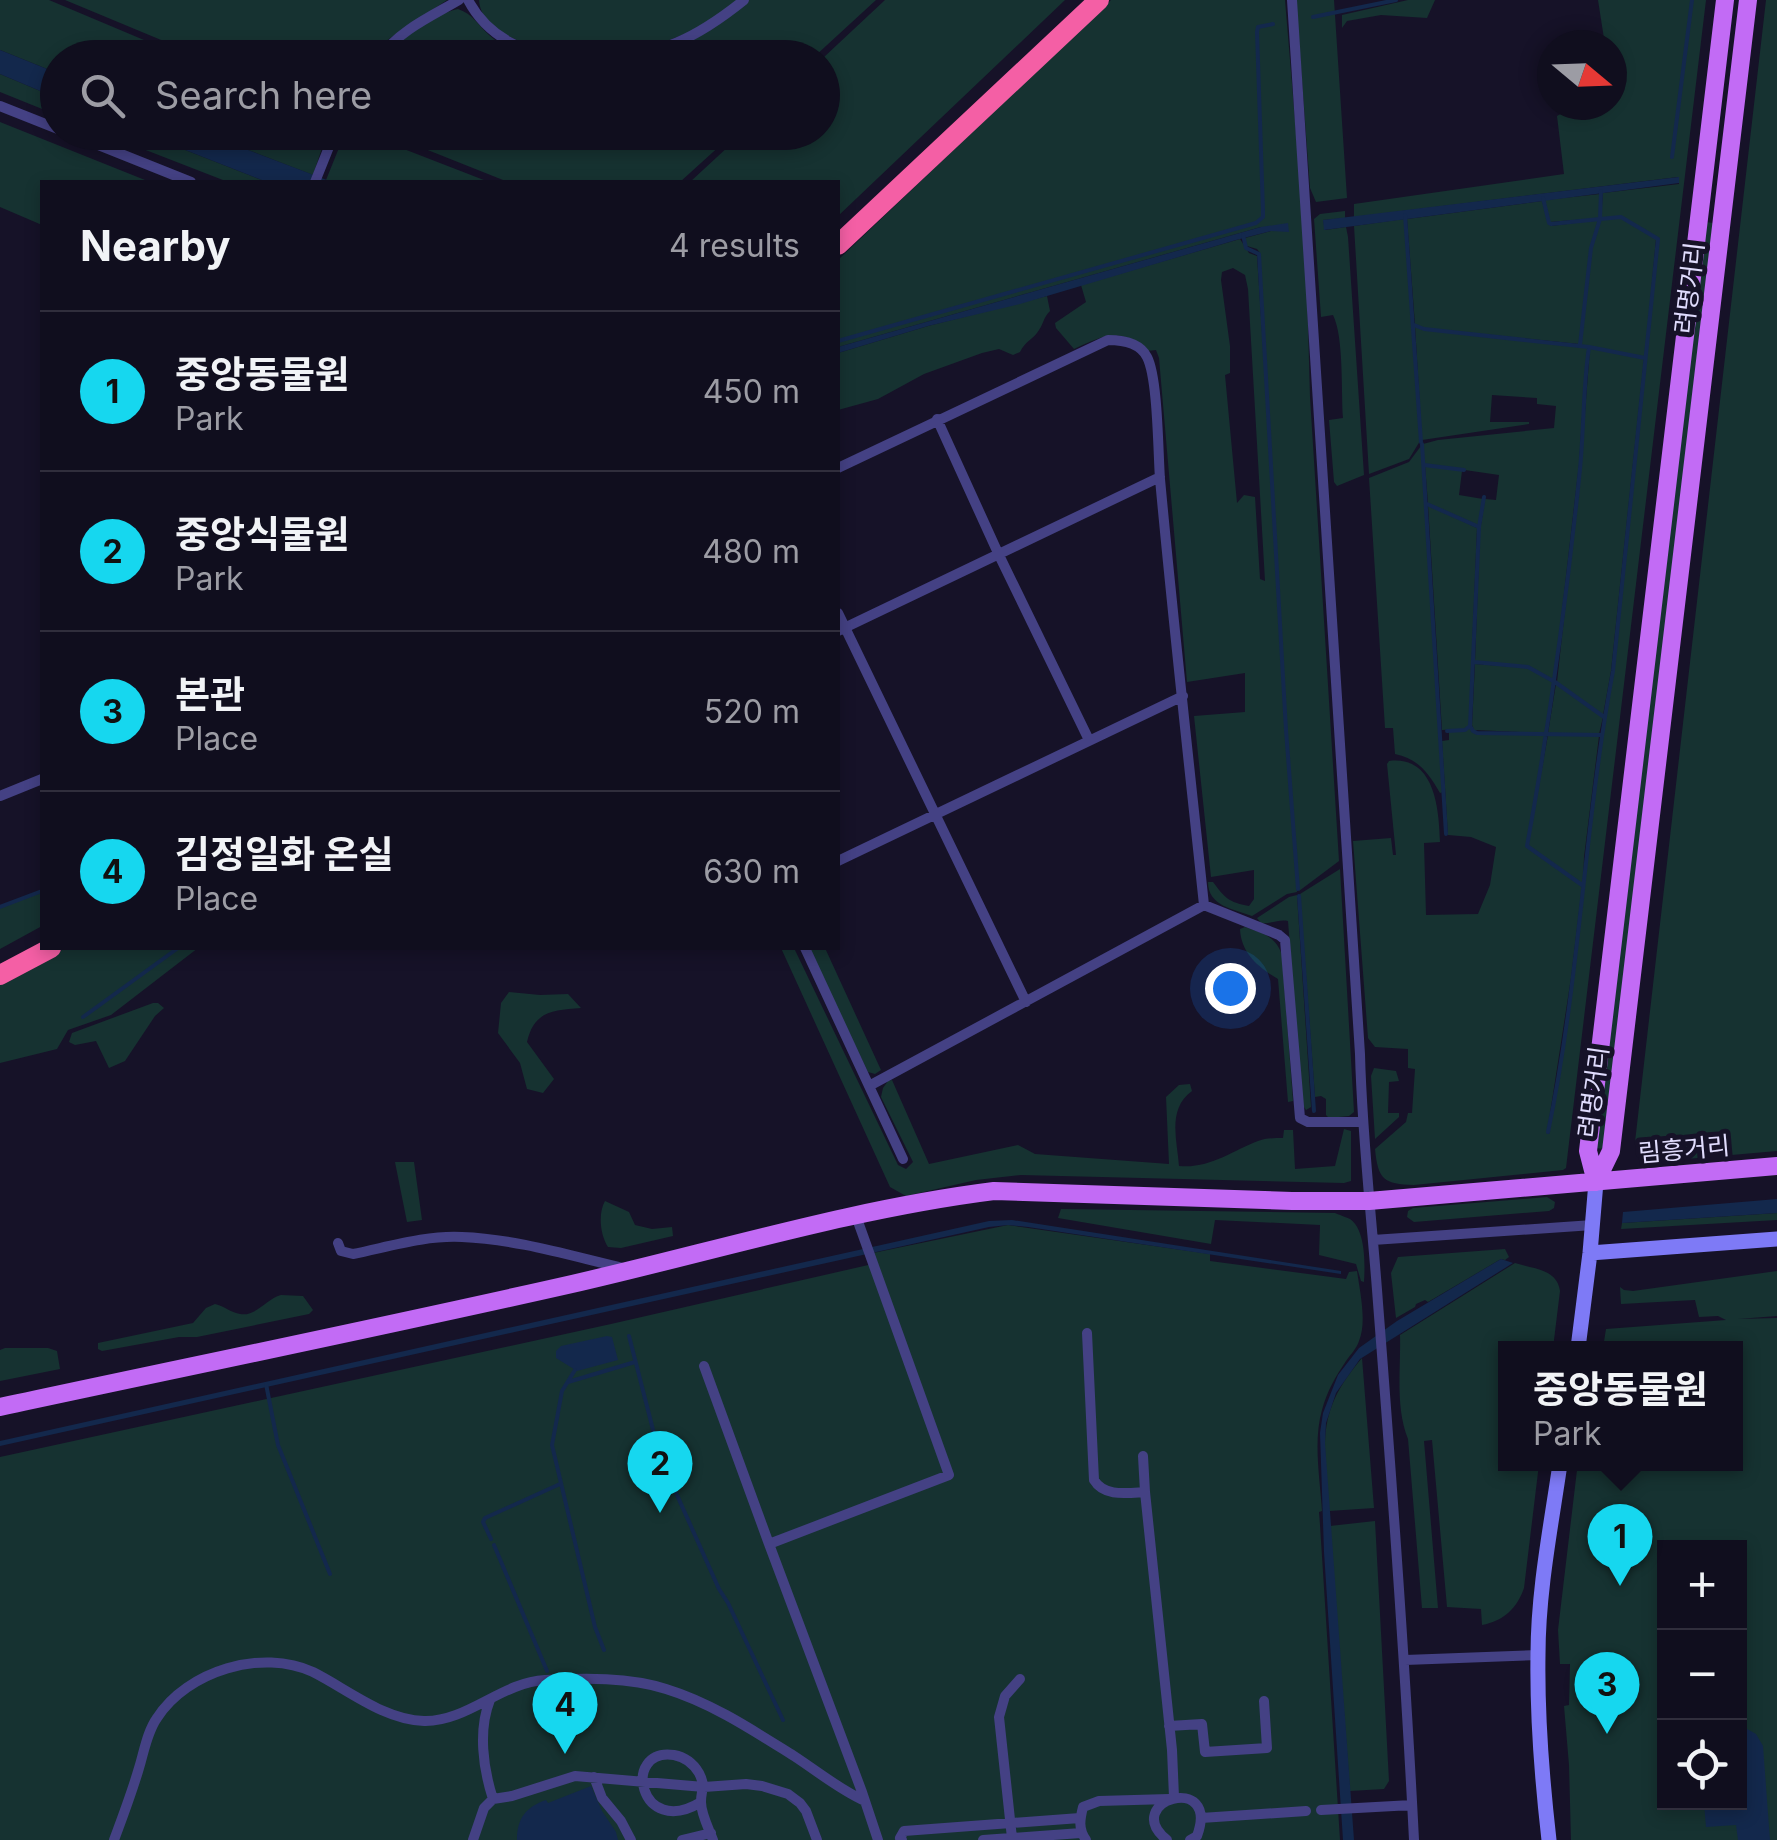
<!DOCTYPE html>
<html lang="en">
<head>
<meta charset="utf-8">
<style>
  :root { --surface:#100e1e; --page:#191727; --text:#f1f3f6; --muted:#9c9ca4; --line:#302e3c; --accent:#16d7ef }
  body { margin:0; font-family:Inter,"Noto Sans KR",sans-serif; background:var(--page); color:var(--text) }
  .controls { position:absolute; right:30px; bottom:30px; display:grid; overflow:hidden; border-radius:0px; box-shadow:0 5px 15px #0003 }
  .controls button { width:90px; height:90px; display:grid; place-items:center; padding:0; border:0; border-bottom:2px solid var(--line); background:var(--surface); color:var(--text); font:50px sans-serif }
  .compass { position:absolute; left:1537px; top:30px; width:90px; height:90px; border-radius:50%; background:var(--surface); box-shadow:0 5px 15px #0003; rotate:109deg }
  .you { position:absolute; left:1230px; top:988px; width:35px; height:35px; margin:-25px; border:8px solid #fff; border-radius:50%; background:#1a73e8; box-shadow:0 0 0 15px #1a73e833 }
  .badge { display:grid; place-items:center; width:65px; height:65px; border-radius:50%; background:var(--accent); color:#111; font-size:32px; font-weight:700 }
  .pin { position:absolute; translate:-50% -82px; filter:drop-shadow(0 2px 5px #0008) }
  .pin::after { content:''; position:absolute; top:52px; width:35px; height:30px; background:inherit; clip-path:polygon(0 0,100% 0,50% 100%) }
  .popup { position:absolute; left:1498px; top:1341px; width:245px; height:130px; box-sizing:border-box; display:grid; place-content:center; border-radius:0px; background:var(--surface); filter:drop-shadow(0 2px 8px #0005); font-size:32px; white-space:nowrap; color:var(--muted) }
  .popup b { font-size:38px; color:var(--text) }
  .popup::after { content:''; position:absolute; left:50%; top:100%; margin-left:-20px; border:20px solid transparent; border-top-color:var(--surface) }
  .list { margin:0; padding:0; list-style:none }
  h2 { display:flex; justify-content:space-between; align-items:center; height:130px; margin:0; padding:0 40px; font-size:42px }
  h2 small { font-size:32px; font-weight:400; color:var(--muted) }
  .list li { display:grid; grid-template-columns:65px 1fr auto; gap:30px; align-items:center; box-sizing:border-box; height:160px; padding:0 40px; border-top:2px solid var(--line) }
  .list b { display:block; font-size:38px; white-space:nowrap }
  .list p { margin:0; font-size:32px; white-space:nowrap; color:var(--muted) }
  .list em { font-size:32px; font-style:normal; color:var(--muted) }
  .icon { flex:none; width:55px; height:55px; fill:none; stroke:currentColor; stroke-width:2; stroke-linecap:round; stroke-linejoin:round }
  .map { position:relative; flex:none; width:1777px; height:1840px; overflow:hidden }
  .search { position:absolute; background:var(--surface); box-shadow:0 5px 15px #0003; left:40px; top:40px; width:800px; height:110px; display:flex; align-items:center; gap:25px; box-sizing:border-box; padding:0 35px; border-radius:55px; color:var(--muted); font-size:38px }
  .panel { position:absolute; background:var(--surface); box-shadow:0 5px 15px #0003; left:40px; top:180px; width:800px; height:770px; border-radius:0px }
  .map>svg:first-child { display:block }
  .green { fill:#163231; fill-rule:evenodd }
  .water { fill:#13284c }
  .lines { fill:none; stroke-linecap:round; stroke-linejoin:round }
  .stream { stroke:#13284c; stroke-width:4 }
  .street { stroke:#444184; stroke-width:10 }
  .secondary { stroke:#7e7af6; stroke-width:15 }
  .primary { stroke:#c26bf5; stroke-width:18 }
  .highway { stroke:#f45fa5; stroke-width:20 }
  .labels { text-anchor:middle; stroke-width:10; stroke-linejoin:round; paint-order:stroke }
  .street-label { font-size:25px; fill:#e0dcfd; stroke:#161228 }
</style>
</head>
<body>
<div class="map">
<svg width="1777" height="1840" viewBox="0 0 1777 1840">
  <rect width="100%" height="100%" fill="#161228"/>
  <path class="green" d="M0,0H49L144,40L143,47L170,57L58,58L57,73L0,50Z
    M65,0H447L380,45L370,58L202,57Z
    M479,0H739C731,6 723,14 714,19C655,55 569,67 506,35C492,28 480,16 479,0Z
    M749,0H876L814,57L641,58C690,44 710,33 749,0Z
    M885,0H1065L838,216V182H690L743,133L822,132L823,58Z
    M1111,0H1285L1306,253L1310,397L1339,861L1299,891L1291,796L1297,892L1287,894L1252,916C1233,909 1208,906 1208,882H1213C1225,898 1228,902 1249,906L1254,899V870L1211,877L1194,716L1245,712V673L1187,682L1159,358L1156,350L1147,351C1121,326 1103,336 1074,349L1056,328L1055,323L1086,302L1081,285L1240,239L1249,253L1257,256L1279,591L1260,253L1257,249L1247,246L1245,238L1271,231H1289L1261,227L838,347V260ZM1233,268L1245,275L1248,289L1265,581L1260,579L1255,497L1244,495L1237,503L1225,375L1230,373V346L1221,280L1222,272Z
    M1296,0H1334L1347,198L1316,202L1310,188Z
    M1408,0H1435L1427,18L1381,15L1347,21L1342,28V15Z
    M1598,0H1706L1566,1168L1563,1170L1414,1185C1384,1184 1378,1180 1375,1149L1406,1122L1408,1113H1412L1415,1069L1408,1068V1049L1375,1047L1368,1038L1353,841L1391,838L1393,855H1396L1387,764L1389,761C1435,755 1439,809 1440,842L1424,843L1426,915L1478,914L1490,885L1496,847L1471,837L1448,835L1442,741L1449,740V732L1466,731L1470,727L1477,735H1546L1526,846L1582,886L1571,978L1547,1133L1549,1134C1579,981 1585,825 1614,671L1659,239L1622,216L1601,218L1603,193L1679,184L1678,177L1354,217V204L1564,174L1557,116L1577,105H1612V45H1605Z
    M1766,0H1777V1151L1652,1162L1641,1156L1635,1142Z
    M458,9C473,14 478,25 489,35C503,48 522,53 541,58H385C402,35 431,15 458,9Z
    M0,74L57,98V115L0,92Z
    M0,122L150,182H42V225L0,207Z
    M360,132L489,182H332L326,180L345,133Z
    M102,133H142L267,182H228Z
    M204,133H327L313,175Z
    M385,133H734L680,182H508Z
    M1600,194L1599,218L1550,222L1545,200Z
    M1542,201L1548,223L1551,226L1598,220L1591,248L1579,344L1425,328L1415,324L1407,219Z
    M1345,211V218L1323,220L1325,230L1346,227L1348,237L1364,475L1337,486L1334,482L1329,420L1343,418C1341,391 1344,337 1333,315L1321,317L1314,219L1320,214Z
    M1621,218L1656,239L1645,357L1581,345L1592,249L1600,220Z
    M1404,219L1420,441L1409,459L1369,474L1354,226Z
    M1706,222L1713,223L1603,1149L1596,1148Z
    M1047,296L1050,311C1043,318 1044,323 1039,330C1034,339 1025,341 1020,352L1013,355L999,349L982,353L924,374L878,399L838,410V353L928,326Z
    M1415,326L1424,329L1588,348L1585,370L1579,464L1554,680L1529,666L1475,661L1480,531L1485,499L1496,500L1499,475L1424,464L1423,444L1438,440L1554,428L1556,406L1537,404V398L1492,395L1490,422H1529V424L1422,440Z
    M1590,348L1644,359L1611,671L1603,715L1557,682L1581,464Z
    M1421,446L1443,792L1440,793C1428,772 1418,759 1395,754L1393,728H1385L1369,478L1409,462Z
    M1425,466L1462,471L1459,495L1483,499L1478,525L1428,503Z
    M1428,505L1477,528L1469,725L1465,729L1442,730Z
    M1475,664L1528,668L1554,683L1546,733L1474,730L1472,725Z
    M1556,684L1603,717L1599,734L1548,733Z
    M1548,735L1599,736L1584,857L1583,884L1528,846Z
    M1340,869L1354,1112L1349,1116L1329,1118L1326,1115V1099L1321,1096L1315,1097L1300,894Z
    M42,893V926L0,949V908L18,900Z
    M1297,895L1311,1107L1306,1110L1302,1104L1288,921C1279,919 1271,924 1261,923L1257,918L1289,897Z
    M1245,927C1262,933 1276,936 1282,955L1293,1101L1288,1102L1278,979C1258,967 1241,953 1240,929Z
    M66,948H198L111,1015L68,1030L57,1049L0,1063V981Z
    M781,948H794L898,1165L906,1169L913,1162L881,1097L883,1088L888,1081L892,1080L929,1164L1018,1145L1035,1154L1169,1164L1166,1097L1179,1085L1190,1084L1192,1091C1167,1109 1177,1140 1179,1166C1209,1169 1232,1151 1258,1141C1265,1138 1275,1138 1283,1138L1284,1130H1293L1295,1169L1335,1166L1344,1129L1351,1131V1181L1344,1183L1021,1175L976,1180L906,1196L890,1187Z
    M808,948H825L881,1070L875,1074L868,1072Z
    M509,992L540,995L568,994L581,1008C553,1010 534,1011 527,1042L554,1079L543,1093L527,1089L520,1063L498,1033L501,1003Z
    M153,1003H158L164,1008L155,1016L125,1061L109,1068L96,1041L75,1045L69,1042L72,1033Z
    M1374,1068L1396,1071L1399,1081L1389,1082L1388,1113H1399V1117L1375,1139L1371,1076Z
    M395,1162H414L422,1220L407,1222Z
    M1547,1197L1555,1202L1554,1208L1549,1211L1414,1222L1407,1217L1408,1211L1413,1208Z
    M605,1201L629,1212L635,1225L652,1229L672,1227L673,1236L621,1248L608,1247C600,1235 598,1213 605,1201Z
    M1061,1209L1335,1213C1337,1214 1348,1218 1350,1219C1366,1230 1365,1265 1364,1282L1361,1281L1356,1264L1319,1255L1320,1225L1215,1220L1211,1244L1058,1218Z
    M1777,1213V1220L1621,1229L1622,1223Z
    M1008,1225L1210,1254V1261L1346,1279L1349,1272L1357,1271C1360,1292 1367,1322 1359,1341C1357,1348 1350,1355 1346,1361C1336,1376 1327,1391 1322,1410C1313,1441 1320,1479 1322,1511L1319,1512L1320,1525L1340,1840H0V1457L611,1324L877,1263L873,1253Z
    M1505,1249L1509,1257L1505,1260L1501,1259L1428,1302L1425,1300L1416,1304L1415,1307L1396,1318L1391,1273L1398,1257Z
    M1515,1263C1534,1269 1557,1269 1560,1291L1553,1348H1505V1464H1539L1524,1588C1517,1608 1504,1621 1482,1625L1481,1609L1447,1607L1432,1440L1424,1441L1438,1608H1422L1408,1439C1395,1406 1401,1369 1400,1335Z
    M1777,1271V1316L1738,1319L1777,1318V1840H1571L1569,1765L1564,1706L1569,1705L1570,1664H1560L1558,1630L1577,1470L1593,1468L1592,1464H1735V1348H1603L1606,1329L1726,1320L1718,1316L1699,1317L1695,1300L1621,1304L1620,1287L1624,1290L1633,1291ZM1664,1548H1740V1802H1664Z
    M281,1295L303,1296L313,1310L309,1314L197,1337H179L102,1351L98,1349V1343L193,1323L206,1308L215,1304C224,1306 232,1313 240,1314C256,1317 266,1299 281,1295Z
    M5,1348H48L57,1351L60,1369L0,1381V1350Z
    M1362,1358L1374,1508L1329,1511C1325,1443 1314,1414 1362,1358Z
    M1375,1521L1389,1781L1384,1789L1350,1791L1330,1526Z"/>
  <path class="water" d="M0,50L57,73V98L0,74Z
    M142,133H204L332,182H267Z
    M1679,177V183L1324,230L1323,220Z
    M1288,223L1289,232L1271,231L1236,240L1020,304L928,326L838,353V347L1261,227Z
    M1777,1199V1213L1622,1223L1623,1212Z
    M1012,1220L1341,1271V1274L1028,1227L1008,1225L989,1227L0,1446V1441L989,1221Z
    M1501,1259L1513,1263L1360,1359L1336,1393L1326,1423L1325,1443L1354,1840H1343L1324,1552L1320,1433L1323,1413L1338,1375L1359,1348L1397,1321Z
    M607,1336L612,1337L618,1360L577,1371L556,1358V1351L561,1346Z
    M1740,1725L1756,1734L1763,1746L1770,1840H1738L1736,1825L1706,1827L1704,1803L1740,1802Z
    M591,1786L602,1811L616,1832L618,1840H517C517,1818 526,1807 546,1800L548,1803Z"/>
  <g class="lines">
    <path class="stream" d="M1313,17L1396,0
      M1672,157L1692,0
      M1543,198L1549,223L1551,224L1600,219L1591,248L1580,345
      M1405,215L1421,442
      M1243,235L1246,248L1259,254L1286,730L1298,889
      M1414,325L1424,329L1589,347L1645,358
      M838,341L1256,223L1263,217V211L1257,32L1258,27L1273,24
      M1422,444L1446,834
      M1424,465L1464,470
      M1427,504L1479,527L1470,726L1465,730L1447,731
      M1479,527L1484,497
      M1474,662L1528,667L1555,682L1604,717
      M1470,726L1473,731L1477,733L1601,735
      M1582,885L1527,846C1550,721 1567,595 1580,469C1584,428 1583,387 1589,347
      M1299,896L1314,1111
      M0,907L42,891
      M83,1017L178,948
      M1548,1132C1580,980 1584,824 1613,671L1658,239L1621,217L1600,219L1601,191
      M629,1336L660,1457L719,1589L728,1603L783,1720
      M575,1370L562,1391L552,1445L595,1627L604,1650
      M568,1382L635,1362
      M266,1384L278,1445L330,1574
      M491,1539L483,1522L485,1518L560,1484
      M494,1545L547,1671"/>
    <path class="street" d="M468,0C487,36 523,54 563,58
      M1292,0L1360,1054C1362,1137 1372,1220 1378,1303C1392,1482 1405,1661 1414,1840
      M379,58C400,30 430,17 459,0
      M601,58C661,56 698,37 744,0
      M0,106L58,129
      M66,132L191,182
      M315,182L335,132
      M937,419L998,553L1089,740
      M838,468L1108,340C1122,340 1140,343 1147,357C1158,378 1158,452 1160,479C1173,621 1189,763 1204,905
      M838,613L1026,1002
      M838,631L1160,477
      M0,796L42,779
      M838,861L1183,696
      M805,948L869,1086L1204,905L1279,935L1285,940L1300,1118L1308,1122H1362
      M869,1086L903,1159
      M1373,1240L1593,1225
      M338,1243L341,1251L353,1254C388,1247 426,1235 462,1237C516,1239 571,1256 623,1268
      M1087,1333L1094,1480C1104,1497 1127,1493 1145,1492
      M704,1366L769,1544L949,1475L856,1216
      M1143,1456L1145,1492L1172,1750L1174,1797
      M769,1544L862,1792L878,1840
      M1405,1660L1538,1655
      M1169,1726L1202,1724L1205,1752L1267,1748L1264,1701
      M594,1777L602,1798L621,1821L631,1840
      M493,1799L512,1796L575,1776L704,1787L746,1784L762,1786L788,1794L800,1803L806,1811L817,1840
      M701,1802C639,1840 621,1747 674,1755C685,1757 693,1763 699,1773C706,1787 701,1789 701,1802C701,1814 709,1829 713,1840
      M1321,1810L1412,1805
      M1201,1818L1306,1811
      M1012,1838L999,1717L1005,1696L1020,1679
      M114,1840C123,1816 132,1792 139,1768C144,1752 147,1732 157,1718C187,1671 262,1648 313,1672C347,1689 384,1720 424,1721C467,1722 502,1682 545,1680C584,1678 629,1677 666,1689C712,1703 754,1731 794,1756C817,1771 840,1790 865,1801
      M473,1840L484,1808L493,1799C483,1768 478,1730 490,1700
      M682,1840L711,1833
      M902,1840L900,1838L904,1831L1080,1818
      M983,1840L1081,1833
      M1086,1840C1078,1829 1080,1819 1083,1807L1099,1801L1169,1799
      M1167,1840C1119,1801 1221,1771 1197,1836L1190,1840"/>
    <path class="secondary" d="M1590,1253L1777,1239
      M1578,1348L1590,1253L1596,1182
      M1549,1840C1542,1779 1537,1716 1538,1655C1538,1591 1551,1526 1560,1464"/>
    <path class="primary" d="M1596,1182L1611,1151L1748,0
      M1596,1182L1588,1151L1725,0
      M0,1407C191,1366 382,1327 572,1284C712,1252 851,1209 994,1191L1292,1201H1369L1777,1166"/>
    <path class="highway" d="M838,245L1099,0
      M0,975L51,948"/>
  </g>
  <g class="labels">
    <g class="street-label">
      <text transform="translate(1689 288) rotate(-83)" y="9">려명거리</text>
      <text transform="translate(1593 1092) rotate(-82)" y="9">려명거리</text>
      <text transform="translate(1684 1149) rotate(-5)" y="9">림흥거리</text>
    </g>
  </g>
</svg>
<div class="controls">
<button>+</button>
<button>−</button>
<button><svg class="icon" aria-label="locate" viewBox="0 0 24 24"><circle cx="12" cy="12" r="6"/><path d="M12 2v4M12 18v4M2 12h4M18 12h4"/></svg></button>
</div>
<svg class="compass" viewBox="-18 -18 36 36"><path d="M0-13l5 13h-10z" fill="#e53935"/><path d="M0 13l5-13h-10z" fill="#9c9ca4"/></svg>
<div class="you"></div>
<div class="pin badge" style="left:1620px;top:1586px">1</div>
<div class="popup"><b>중앙동물원</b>Park</div>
<div class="pin badge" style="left:660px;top:1513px">2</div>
<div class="pin badge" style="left:1607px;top:1734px">3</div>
<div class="pin badge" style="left:565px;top:1754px">4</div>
<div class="search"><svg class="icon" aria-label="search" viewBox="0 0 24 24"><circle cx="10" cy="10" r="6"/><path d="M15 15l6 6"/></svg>Search here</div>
<section class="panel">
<h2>Nearby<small>4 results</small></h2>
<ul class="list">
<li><span class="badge">1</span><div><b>중앙동물원</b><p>Park</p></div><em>450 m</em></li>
<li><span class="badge">2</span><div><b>중앙식물원</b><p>Park</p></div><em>480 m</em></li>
<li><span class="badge">3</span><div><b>본관</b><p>Place</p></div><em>520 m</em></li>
<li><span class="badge">4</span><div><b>김정일화 온실</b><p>Place</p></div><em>630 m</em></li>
</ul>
</section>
</div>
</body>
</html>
